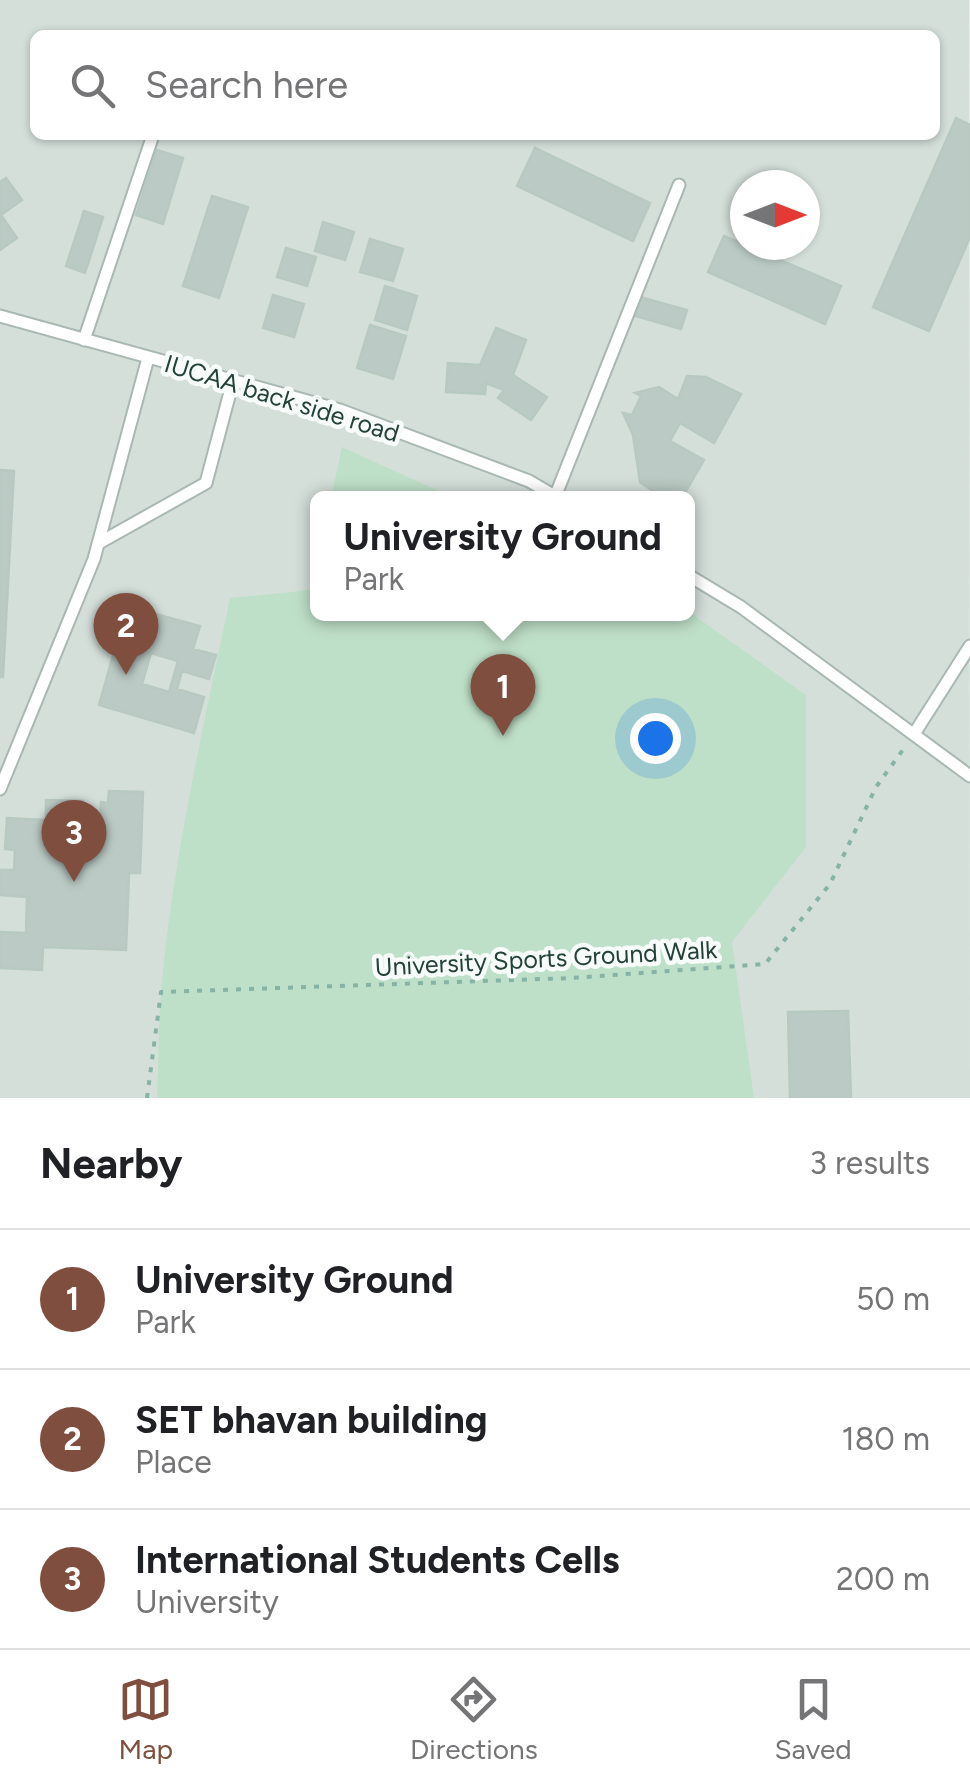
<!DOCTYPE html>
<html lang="en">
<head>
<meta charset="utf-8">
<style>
  :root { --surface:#fff; --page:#f2f2f2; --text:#202124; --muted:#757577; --line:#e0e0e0; --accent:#7f4e3f }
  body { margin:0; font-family:Figtree,sans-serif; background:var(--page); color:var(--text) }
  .compass { position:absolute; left:730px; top:170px; width:90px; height:90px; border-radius:50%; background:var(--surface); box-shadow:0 2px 8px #0004; rotate:90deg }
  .you { position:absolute; left:655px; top:738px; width:35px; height:35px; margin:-25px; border:8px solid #fff; border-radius:50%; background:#1a73e8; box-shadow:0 0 0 15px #1a73e833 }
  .badge { display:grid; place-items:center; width:65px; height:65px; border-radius:50%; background:var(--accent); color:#fff; font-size:32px; font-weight:700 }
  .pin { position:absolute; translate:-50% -82px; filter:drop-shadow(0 2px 5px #0008) }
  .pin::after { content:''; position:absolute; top:52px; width:35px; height:30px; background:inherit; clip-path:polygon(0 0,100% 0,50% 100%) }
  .popup { position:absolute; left:310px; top:491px; width:385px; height:130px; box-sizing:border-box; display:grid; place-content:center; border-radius:15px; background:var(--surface); filter:drop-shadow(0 2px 8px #0005); font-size:32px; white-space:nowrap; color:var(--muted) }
  .popup b { font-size:38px; color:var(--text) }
  .popup::after { content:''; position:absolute; left:50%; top:100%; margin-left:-20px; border:20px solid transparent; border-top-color:var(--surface) }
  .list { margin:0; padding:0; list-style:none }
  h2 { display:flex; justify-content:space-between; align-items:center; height:130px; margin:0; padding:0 40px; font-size:42px }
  h2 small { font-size:32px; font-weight:400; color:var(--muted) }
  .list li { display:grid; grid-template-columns:65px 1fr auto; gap:30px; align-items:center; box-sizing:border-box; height:140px; padding:0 40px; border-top:2px solid var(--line) }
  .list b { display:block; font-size:38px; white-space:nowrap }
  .list p { margin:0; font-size:32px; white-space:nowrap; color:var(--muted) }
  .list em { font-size:32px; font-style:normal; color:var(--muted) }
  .icon { flex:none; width:55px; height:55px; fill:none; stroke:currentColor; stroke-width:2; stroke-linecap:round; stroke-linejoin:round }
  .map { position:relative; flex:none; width:970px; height:1098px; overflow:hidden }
  .search { position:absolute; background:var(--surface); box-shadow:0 2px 8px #0004; left:30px; right:30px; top:30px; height:110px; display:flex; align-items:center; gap:25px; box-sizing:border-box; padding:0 35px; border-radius:15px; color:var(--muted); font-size:38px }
  .sheet { height:550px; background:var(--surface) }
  nav { display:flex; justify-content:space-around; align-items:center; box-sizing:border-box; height:140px; border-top:2px solid var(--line); background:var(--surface); font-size:28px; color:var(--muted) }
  nav a { display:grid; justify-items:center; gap:5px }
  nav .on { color:var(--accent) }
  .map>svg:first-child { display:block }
  .built { fill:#d4dfda; fill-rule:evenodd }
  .green { fill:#bfe0c8 }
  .building { fill:#bbcac4; stroke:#b8c9c2; stroke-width:2.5; fill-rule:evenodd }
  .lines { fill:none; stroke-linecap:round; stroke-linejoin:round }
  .lane-casing { stroke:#a8b8b2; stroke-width:15 }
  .path { stroke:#86b3a5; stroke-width:4; stroke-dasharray:5 8; stroke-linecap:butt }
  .lane { stroke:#fff; stroke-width:11 }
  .labels { text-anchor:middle; stroke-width:9; stroke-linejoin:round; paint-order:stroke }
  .street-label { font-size:25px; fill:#24423a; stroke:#f7fbf9 }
</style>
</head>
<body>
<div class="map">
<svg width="970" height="1098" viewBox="0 0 970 1098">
  <rect width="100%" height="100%" fill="#e6efeb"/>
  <path class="built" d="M0,0H969L970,1098H0ZM35,35H935V135H35ZM745,185H805V245H745ZM318,498H688V614H318Z"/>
  <path class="green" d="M342,447L454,498H331Z
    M318,558V614L688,611L806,695V847L732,942L754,1098H157C159,1062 158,1026 161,991C173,858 203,728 230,598L311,590Z"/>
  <path class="building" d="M956,118L970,125V237L929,331L873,307Z
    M535,148L650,203L633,241L517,186Z
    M157,150L183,158L163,224L136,215Z
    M6,178L22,200L1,215L17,238L0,250V182Z
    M212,196L248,207L219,298L183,286Z
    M84,211L103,217L85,273L66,266Z
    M323,222L354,232L345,260L315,251Z
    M724,236L841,286L825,324L708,272Z
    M370,239L403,249L393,281L360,272Z
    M286,248L316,257L307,286L277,277Z
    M385,286L417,296L407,330L375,320Z
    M273,295L304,304L294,337L263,328Z
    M640,297L687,310L681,329L635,316Z
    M370,325L406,336L393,379L357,368Z
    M496,328L526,340L513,375L547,397L531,420L498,398L504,390L486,383L485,394L446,392L448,363L480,365Z
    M687,376L706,377L741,394L714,443L680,423L670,441L704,460L682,498H663L640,482L633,435L623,413L632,415L641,396L635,393L659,387L678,399Z
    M0,470L14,471L3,677H0Z
    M152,613L200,626L193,649L216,655L209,679L182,671L177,689L204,697L194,733L99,705L121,627L146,634ZM151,653L178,661L169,692L142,684Z
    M109,791L143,792L140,873H129L126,950L43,947L42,970L0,968V932L26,933L27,897L0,895V870H14L15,850L5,849L7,818L46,820V800L83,801L82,842L99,843L101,802L108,803Z
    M848,1011L851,1098H790L788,1012Z"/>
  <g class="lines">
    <defs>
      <path id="lane" d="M0,316L340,410L529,481L558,498
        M84,340L153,135
        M555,497L679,185
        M99,543L206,483L233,381
        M688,575L741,607L970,776
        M914,734L970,646
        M0,789L94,559L148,358"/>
    </defs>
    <use href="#lane" class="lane-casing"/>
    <path class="path" d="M147,1098L161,992L572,978L765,964L830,884L876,787L905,747"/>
    <use href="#lane" class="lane"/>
  </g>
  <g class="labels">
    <g class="street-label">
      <text transform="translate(282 398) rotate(17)" y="9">IUCAA back side road</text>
      <text transform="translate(546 958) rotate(-3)" y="9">University Sports Ground Walk</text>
    </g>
  </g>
</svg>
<svg class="compass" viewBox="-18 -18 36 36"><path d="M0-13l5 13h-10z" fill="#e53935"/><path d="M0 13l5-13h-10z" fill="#757577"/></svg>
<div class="you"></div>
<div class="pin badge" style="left:503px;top:736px">1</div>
<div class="popup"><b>University Ground</b>Park</div>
<div class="pin badge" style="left:126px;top:675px">2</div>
<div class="pin badge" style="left:74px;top:882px">3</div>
<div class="search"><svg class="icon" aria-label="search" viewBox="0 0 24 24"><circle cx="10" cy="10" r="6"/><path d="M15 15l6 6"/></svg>Search here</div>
</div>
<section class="sheet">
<h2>Nearby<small>3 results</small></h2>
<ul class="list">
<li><span class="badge">1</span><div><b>University Ground</b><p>Park</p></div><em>50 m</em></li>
<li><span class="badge">2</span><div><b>SET bhavan building</b><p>Place</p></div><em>180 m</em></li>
<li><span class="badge">3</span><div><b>International Students Cells</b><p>University</p></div><em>200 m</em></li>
</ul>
</section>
<nav>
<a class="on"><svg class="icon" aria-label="map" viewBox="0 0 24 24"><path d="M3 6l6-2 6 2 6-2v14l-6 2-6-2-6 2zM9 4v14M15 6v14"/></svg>Map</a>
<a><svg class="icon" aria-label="directions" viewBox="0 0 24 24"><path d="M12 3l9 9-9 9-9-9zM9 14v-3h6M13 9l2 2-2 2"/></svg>Directions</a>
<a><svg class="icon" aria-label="saved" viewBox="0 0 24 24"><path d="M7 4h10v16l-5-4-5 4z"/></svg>Saved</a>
</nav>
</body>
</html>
